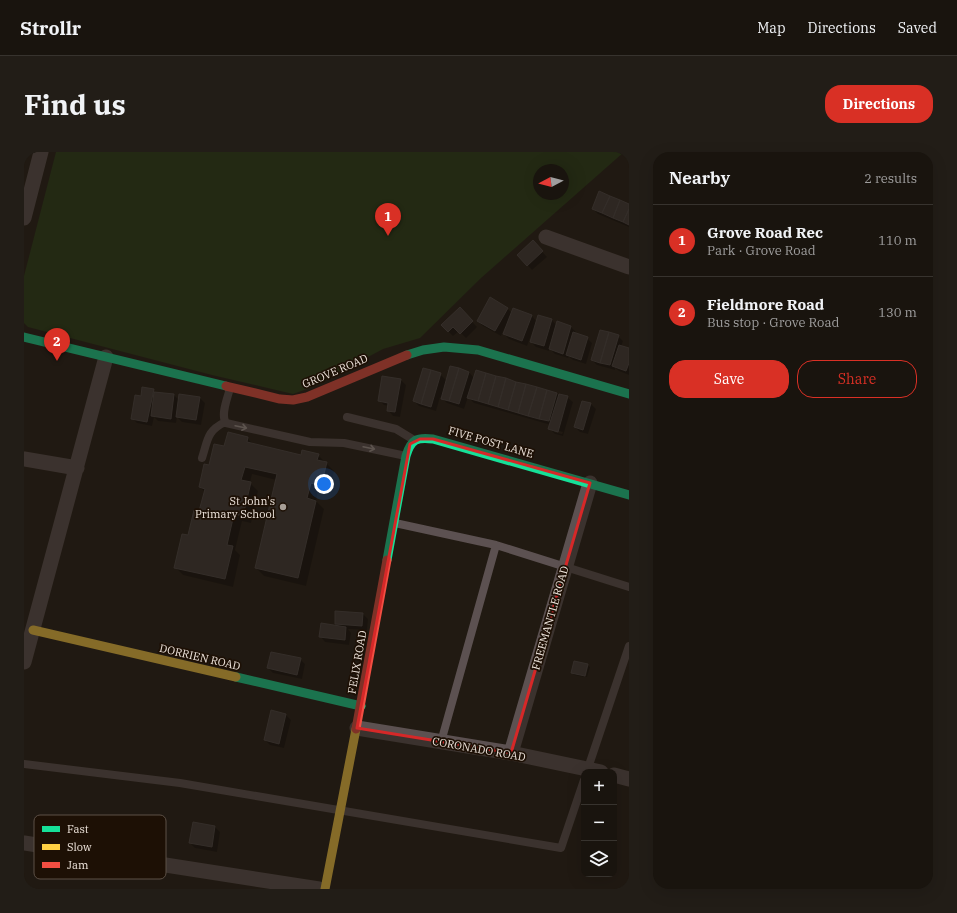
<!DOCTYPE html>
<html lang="en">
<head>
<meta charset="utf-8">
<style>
  :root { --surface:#19140e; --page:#221d17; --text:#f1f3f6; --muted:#9f9e9e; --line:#37332e; --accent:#d93025 }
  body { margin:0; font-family:"IBM Plex Serif",serif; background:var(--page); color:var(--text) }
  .controls { position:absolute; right:12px; bottom:12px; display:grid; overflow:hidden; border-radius:8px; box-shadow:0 4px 16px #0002 }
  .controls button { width:36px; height:36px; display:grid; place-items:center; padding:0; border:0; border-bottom:1px solid var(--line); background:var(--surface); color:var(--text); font:20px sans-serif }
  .compass { position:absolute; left:509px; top:12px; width:36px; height:36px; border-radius:50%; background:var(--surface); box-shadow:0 4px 16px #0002; rotate:263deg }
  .you { position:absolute; left:300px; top:332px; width:14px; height:14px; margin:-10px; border:3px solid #fff; border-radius:50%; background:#1a73e8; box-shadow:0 0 0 6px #1a73e833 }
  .badge { display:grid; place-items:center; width:26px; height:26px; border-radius:50%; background:var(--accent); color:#fff; font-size:13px; font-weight:700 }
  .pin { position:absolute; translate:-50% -33px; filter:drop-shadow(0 1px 2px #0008) }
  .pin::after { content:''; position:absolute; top:21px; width:14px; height:12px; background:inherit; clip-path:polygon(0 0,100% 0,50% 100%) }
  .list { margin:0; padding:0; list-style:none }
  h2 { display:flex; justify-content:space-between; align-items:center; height:52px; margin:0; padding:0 16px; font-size:17px }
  h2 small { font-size:13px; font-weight:400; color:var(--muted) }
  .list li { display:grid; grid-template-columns:26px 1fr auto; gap:12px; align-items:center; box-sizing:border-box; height:72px; padding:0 16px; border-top:1px solid var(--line) }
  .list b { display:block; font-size:15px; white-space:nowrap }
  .list p { margin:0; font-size:13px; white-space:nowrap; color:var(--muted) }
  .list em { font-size:13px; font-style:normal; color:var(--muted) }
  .actions { display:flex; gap:8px; padding:12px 16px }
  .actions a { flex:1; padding:9px 0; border:1px solid var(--accent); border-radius:16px; text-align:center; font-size:14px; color:var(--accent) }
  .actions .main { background:var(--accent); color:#fff }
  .icon { flex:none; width:22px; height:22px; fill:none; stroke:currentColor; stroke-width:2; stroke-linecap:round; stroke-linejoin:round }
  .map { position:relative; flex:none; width:605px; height:737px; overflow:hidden; border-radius:16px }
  header { display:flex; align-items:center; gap:24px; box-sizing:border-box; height:56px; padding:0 20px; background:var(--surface); border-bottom:1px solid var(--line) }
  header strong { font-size:19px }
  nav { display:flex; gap:22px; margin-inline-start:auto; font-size:14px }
  .intro { display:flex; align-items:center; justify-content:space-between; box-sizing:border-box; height:96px; padding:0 24px }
  h1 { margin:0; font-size:28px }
  .button { padding:10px 18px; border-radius:16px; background:var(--accent); color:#fff; font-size:14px; font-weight:700 }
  main { display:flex; gap:24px; padding:0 24px }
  aside { flex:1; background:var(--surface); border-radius:16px; box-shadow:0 4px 16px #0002 }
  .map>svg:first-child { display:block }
  .green { fill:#263c15; fill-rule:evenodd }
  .shadow { fill:#0007; fill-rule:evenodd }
  .building { fill:#3e3837; stroke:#4c4645 }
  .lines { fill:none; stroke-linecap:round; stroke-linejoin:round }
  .lane { stroke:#5c5151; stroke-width:8 }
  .street { stroke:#5c5151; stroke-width:15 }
  .fast { stroke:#16e098; stroke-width:9 }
  .slow { stroke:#ffcf43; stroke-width:9 }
  .jam { stroke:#f24e42; stroke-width:9 }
  .oneway { stroke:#a69b97 }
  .marked { fill:none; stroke:#d62828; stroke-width:3; stroke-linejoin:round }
  .poi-dot { fill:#a79e96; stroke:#1d1005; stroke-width:1.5 }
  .labels { text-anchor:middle; stroke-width:3.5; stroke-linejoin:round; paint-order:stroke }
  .street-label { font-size:11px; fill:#efe5dd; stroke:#1d1005 }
  .poi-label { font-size:11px; fill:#efe5dd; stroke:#1d1005; text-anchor:end }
  .key { fill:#1d1005; stroke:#5c5046; stroke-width:1 }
  .key-label { font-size:11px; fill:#efe5dd }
</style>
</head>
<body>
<header>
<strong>Strollr</strong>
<nav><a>Map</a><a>Directions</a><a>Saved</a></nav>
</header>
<div class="intro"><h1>Find us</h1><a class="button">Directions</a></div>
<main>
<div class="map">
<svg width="605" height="737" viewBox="0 0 605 737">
  <rect width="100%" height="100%" fill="#211a12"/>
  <path class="green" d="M32,0H600L457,126L396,186L359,197L286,236L269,242L188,223L4,175L0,171V124ZM515,18H539V42H515Z"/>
  <path class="shadow" d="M605,53V75L574,62L569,57Z
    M509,90L523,105L508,118L494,103Z
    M436,157L453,175L442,186L435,179L429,184L418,173Z
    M484,157L488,161L490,157L508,164L513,170L528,168L533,174L534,171L547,175L552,180V182L563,186L568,191L562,212L549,208L545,205L544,206L531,202L526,197L525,199L512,195L507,190L511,178H509L503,194L485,187L480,182L483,176L481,175L477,184L459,174L454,169Z
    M594,184L599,189L597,195L605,197V223L595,219L591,216V218L573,213L568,208Z
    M445,220L450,226L533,242L535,244L543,245L549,250L539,284L531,282L526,277L527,273L450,251L444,245L440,257L423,251L416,245L412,259L395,254L390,249L416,222L423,229ZM530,278L539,280L538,282L530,280Z
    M377,228L382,233L376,265L369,264L364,258L365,254L360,253L355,248Z
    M129,238L132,241L150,243L155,248L176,246L181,251L177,273L158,270L153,265L152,271L134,269L130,265L128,274L113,271L108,266L117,245Z
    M559,250L567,252L572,257L564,282L556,280L551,275Z
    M223,286L230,293L278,304L294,303L310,319L305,341L294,338L292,349L300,357L282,434L240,424L232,416L252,328L228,322L226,331L234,339L227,371L218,369L211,398L216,403L209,435L159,423L151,415L176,360L181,340L176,335L185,314L201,295Z
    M339,462L344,467L343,478L324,477L327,481L325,493L301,490L296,484L315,474L312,472Z
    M276,507L281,512L278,527L249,521L244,516Z
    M563,513L560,525L550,523L548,520Z
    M564,514L566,515L563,525H562Z
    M262,563L267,568L260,596L246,593L241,588Z
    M191,675L196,680L193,700L171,696L166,691Z"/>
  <path class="building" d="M575,39L586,44L578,61L568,57Z
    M586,44L596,48L589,66L578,61Z
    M596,48L605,52V57L599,70L589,66Z
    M605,57V73L599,70Z
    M509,88L519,99L503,114L493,103Z
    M466,145L484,156L471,179L453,169Z
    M436,155L449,169L436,182L429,175L424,180L417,173Z
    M489,156L508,163L498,189L479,182Z
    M514,163L528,167L520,194L506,190Z
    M533,169L547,174L539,202L525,197Z
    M576,178L585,180L576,211L567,208Z
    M549,180L564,185L557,208L542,203Z
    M585,180L595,183L586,213L576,211Z
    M595,193L605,196V211L602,219L588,214Z
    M426,214L435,216L425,249L417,247Z
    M399,216L407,218L397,252L389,249Z
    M435,216L445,220L435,252L425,249Z
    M407,218L417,221L407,255L397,252Z
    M452,218L462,221L454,249L443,246Z
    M462,221L472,224L464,252L454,249Z
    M358,224L377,227L371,260L363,259L364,251L354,249Z
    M472,224L482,226L474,255L464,252Z
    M482,226L492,230L484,258L474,255Z
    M492,230L502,232L494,261L484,258Z
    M502,232L513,235L504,264L494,261Z
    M118,235L130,237L123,270L107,267L111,243L117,244Z
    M513,235L523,238L515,267L504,264Z
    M523,238L533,241L525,269L515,267Z
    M130,240L150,242L147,267L127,264Z
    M155,242L176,245L172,268L152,265Z
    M535,242L544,244L534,280L524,277Z
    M558,249L567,251L559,278L550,275Z
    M204,280L224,285L223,290L277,303L278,298L295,302L293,308L303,310L297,334L287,331L283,346L292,349L274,426L231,416L253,322L221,315L217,328L227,330L219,364L210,362L203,393L209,394L201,427L150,416L158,382L164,383L170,358L175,359L181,337L175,335L180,312L185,313L190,292L200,294Z
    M311,459L339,461L338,474L311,472Z
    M297,471L322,475L321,488L295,485Z
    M247,500L277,506L273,523L243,516Z
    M550,509L564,512L561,524L547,521Z
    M247,558L262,562L255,592L240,588Z
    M169,670L191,674L188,695L165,691Z"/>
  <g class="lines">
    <path class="lane" d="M206,236C204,245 196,263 202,271L286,290L320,291L382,304
      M323,265L372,277L390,288
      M178,306C184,287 183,279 201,270
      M371,371L472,393L605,435
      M417,590L472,393
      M0,612L156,631L537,696L560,628
      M563,619L605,494"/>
    <path class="street" d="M0,66L17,0
      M522,85L605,115
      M0,307L53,316
      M0,510L82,205
      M333,576L487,601L577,620
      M487,601L566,331
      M590,623L605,627
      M0,691L295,737"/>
    <path class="fast" d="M0,185L202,234
      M383,203L399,198L420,195L454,198L605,242
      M363,408L382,304C387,287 393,285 409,287L605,343
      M212,525L337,554"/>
    <path class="slow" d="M9,478L212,525
      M301,737L332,577"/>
    <path class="jam" d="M202,234L256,247L269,248L283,245L383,203
      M332,577L363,408"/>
  </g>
  <defs><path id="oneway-shaft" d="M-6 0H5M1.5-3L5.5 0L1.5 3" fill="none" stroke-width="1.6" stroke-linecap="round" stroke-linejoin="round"/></defs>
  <g class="oneway">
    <use href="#oneway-shaft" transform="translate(217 275) rotate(12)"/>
    <use href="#oneway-shaft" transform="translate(345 296) rotate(12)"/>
  </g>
  <path d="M0 0H605V737H0ZM396,287H409L566,331L487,601L333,576L386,292Z" fill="#211a12" fill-opacity=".55" fill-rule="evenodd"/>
  <path class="marked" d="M396,287H409L566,331L487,601L333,576L386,292Z"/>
  <circle class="poi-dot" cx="259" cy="355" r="4"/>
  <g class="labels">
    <g class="street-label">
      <text transform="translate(311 219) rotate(-23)" y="4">GROVE ROAD</text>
      <text transform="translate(467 290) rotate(16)" y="4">FIVE POST LANE</text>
      <text transform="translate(526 466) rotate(-74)" y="4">FREEMANTLE ROAD</text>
      <text transform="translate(176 505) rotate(13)" y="4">DORRIEN ROAD</text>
      <text transform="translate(333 510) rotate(-80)" y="4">FELIX ROAD</text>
      <text transform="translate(455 597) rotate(10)" y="4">CORONADO ROAD</text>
    </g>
    <g class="poi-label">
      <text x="251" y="353">St John's<tspan x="251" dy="13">Primary School</tspan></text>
    </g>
  </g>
  <rect x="10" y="663" width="132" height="64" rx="6" class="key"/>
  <rect x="18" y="674" width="18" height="6" fill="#16e098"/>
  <rect x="18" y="692" width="18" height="6" fill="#ffcf43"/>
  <rect x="18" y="710" width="18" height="6" fill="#f24e42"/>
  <g class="key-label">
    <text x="43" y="681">Fast</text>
    <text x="43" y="699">Slow</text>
    <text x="43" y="717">Jam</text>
  </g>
</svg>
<div class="controls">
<button>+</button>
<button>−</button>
<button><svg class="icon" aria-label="layers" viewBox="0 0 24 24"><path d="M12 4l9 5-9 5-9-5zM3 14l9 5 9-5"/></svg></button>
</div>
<svg class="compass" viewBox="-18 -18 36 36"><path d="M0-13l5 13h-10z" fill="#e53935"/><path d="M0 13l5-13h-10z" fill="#9f9e9e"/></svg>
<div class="you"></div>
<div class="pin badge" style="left:364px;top:84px">1</div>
<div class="pin badge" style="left:33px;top:209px">2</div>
</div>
<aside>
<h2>Nearby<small>2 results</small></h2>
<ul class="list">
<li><span class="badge">1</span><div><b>Grove Road Rec</b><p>Park · Grove Road</p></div><em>110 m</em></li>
<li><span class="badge">2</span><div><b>Fieldmore Road</b><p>Bus stop · Grove Road</p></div><em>130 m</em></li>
</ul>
<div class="actions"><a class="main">Save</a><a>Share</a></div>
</aside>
</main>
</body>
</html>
